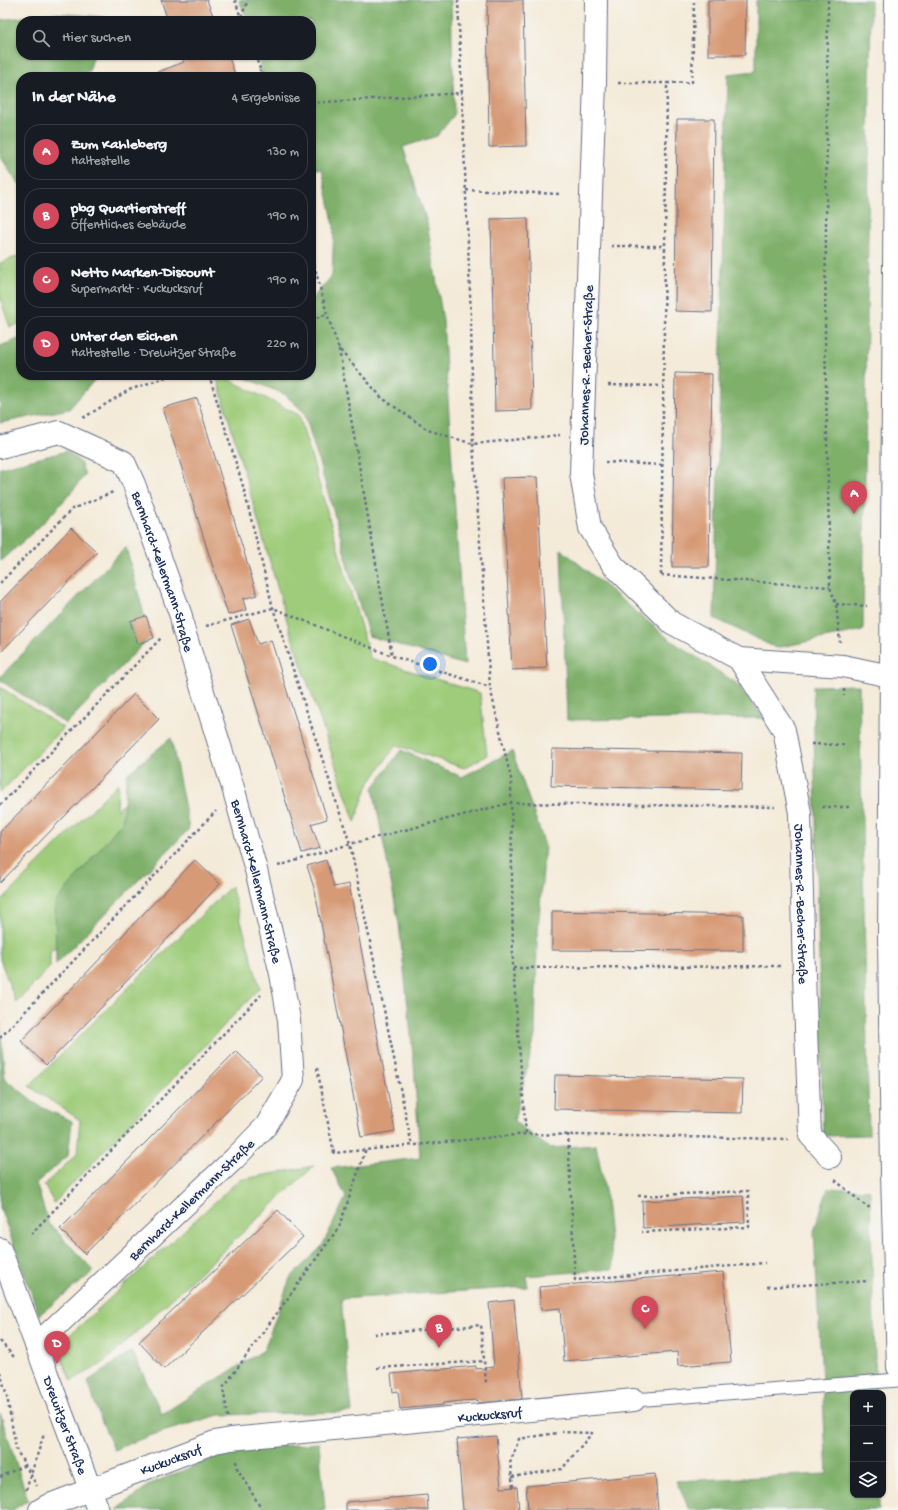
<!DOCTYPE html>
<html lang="de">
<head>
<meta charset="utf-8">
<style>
  :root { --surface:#171b24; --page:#20242c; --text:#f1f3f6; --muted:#9ea1a6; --line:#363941; --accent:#d1495b }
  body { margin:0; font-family:"Gochi Hand",sans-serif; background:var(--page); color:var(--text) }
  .controls { position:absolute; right:12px; bottom:12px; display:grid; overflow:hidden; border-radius:8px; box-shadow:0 1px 3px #0004 }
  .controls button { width:36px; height:36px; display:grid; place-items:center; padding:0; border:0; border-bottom:1px solid var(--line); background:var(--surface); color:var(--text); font:20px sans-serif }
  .you { position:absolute; left:430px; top:664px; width:14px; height:14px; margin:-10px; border:3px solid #fff; border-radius:50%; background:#1a73e8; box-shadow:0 0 0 6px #1a73e833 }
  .badge { display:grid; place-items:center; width:26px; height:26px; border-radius:50%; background:var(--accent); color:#fff; font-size:13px; font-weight:700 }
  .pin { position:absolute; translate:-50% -33px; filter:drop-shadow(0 1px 2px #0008) }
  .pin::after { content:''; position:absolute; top:21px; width:14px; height:12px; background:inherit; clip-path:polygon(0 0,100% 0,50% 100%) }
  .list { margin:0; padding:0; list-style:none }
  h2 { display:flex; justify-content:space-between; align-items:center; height:52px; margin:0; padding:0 16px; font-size:17px }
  h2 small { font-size:13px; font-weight:400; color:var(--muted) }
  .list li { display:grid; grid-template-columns:26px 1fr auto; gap:12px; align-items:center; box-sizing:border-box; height:56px; margin:0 8px 8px; padding:0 8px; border:1px solid var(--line); border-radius:16px }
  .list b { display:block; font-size:15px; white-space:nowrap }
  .list p { margin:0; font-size:13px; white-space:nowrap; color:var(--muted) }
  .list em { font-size:13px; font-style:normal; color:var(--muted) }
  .icon { flex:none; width:22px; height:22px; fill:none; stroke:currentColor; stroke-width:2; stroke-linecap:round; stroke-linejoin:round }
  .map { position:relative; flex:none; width:898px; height:1510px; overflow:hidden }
  .search { position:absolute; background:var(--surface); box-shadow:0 1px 3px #0004; left:16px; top:16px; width:300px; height:44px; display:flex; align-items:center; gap:10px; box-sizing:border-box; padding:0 14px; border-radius:16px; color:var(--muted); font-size:15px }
  .panel { position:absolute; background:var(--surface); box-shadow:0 1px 3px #0004; left:16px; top:72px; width:300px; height:308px; border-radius:16px }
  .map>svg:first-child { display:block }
  .green { fill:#9fcc7a; stroke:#5d7e6c }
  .forest { fill:#7fb06a; stroke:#4d7064 }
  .building { fill:#d79a76 }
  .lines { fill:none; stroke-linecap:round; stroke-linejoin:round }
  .lane-casing { stroke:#677089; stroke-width:15 }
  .street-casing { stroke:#677089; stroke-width:24 }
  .secondary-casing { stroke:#677089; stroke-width:24 }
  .path { stroke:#677089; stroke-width:2.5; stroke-dasharray:3 3; stroke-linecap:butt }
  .lane { stroke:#fff; stroke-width:13 }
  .street { stroke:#fff; stroke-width:22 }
  .secondary { stroke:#fff; stroke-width:22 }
  .labels { text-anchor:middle; stroke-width:3.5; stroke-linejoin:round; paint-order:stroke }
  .street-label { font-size:14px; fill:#1b2f5e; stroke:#f6f6f2 }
</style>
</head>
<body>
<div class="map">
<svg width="898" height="1510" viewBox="0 0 898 1510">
  <rect width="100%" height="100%" fill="#f6f6f2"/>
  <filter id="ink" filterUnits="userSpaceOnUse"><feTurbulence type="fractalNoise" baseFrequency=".025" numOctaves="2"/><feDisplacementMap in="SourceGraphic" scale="8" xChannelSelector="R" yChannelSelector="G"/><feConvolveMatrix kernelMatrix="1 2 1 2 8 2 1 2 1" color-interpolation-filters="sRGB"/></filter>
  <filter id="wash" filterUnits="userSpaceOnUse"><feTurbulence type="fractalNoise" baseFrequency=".012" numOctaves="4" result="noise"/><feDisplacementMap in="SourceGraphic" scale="16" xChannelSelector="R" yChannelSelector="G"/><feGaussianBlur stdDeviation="0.9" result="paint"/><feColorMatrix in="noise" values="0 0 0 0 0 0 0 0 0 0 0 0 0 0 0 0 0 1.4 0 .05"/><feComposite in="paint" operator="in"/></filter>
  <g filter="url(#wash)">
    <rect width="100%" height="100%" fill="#f4ead8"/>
    <path class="green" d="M21,255V323L10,327L0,298V263Z
      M216,375H220L299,415L370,658L480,693L487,755L464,768L396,745L367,787L355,822L290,631Z
      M0,687L63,728L0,793Z
      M118,783L117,810L134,793L149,850L50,952V967L16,1003L0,959V902Z
      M231,886L260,988L54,1203L44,1185L77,1154L80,1120L29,1086Z
      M314,1166L102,1364L71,1381L60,1354V1344L239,1180Z"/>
    <path class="forest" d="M239,0H451L454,115L437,136L403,147L427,223L443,321L465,665L369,636L348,568L339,530L304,412L284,394L238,375H311V300L332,276L334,226L322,169H311V77H262L258,55H311V21H248Z
      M756,0H871L863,630L776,648L714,618L728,74L756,71Z
      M54,13L105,17L104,21H21V55H94L89,71L84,77H21V186L12,175L0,155V20Z
      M21,338V375H99L69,409L0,423V346Z
      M67,451L80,462L85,475C61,507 32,535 0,561V468Z
      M126,547L150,637L66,724L0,680V677Z
      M561,549L669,639L736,683L764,718L567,720Z
      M859,685L869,1135L823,1136L813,686Z
      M171,738L189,829L56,964L55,903L122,822L127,774Z
      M401,750L462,777L512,751L545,845L537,943L535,1036L514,1121L549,1148L596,1145L605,1190L613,1269L527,1276V1287L341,1299L352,1412L219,1415L149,1436L114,1450L97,1410L88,1381L132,1351L162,1414L264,1350L290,1278L322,1246L346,1197L331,1168L420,1158L414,1064L399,924L373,788Z
      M0,1022L5,1079L41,1107L72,1121L68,1156L36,1183L48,1222L94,1271L39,1315L0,1207Z
      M828,1188L870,1190L876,1393H853V1495H879V1510H690L676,1481L827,1474L814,1231Z
      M0,1413L28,1500L13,1510H0Z
      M319,1443L325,1510H117L150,1484L233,1450Z"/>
    <g id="blocks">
      <path class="building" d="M161,0H207L215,21H168Z
        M487,0H523L526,146L489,147Z
        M708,0H746L745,55H708Z
        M181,55H228L236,77H145L184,62Z
        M677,119H714L712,312L675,311Z
        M528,218L532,410L495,411L491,219Z
        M675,373L712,374L709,567H672Z
        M197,398L257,595L243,599L246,610L228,615L163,408Z
        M537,477L547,668L512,670L502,478Z
        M71,528L97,552L0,653V602Z
        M146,616L154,638L138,644L130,621Z
        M249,619L258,644L271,640L327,819L311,824L320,848L302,853L231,625Z
        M134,694L159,719L0,883V832Z
        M552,749L742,753L741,790L551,786Z
        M195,860L220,884L46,1065L21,1041Z
        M326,860L334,887L349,884L395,1131L361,1137L315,891L307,866Z
        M552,911L743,915V951L552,950Z
        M236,1051L262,1076L85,1254L60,1229Z
        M555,1075L743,1079L742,1113L554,1109Z
        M743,1196L745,1222L643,1228L642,1201Z
        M278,1210L303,1237L164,1369L139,1342Z
        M723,1272L731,1362L678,1366L677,1352L564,1361L560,1308L541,1310L539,1287Z
        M514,1300L522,1399L478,1403V1400L461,1401L443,1403V1405L400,1409L398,1391L393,1392L391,1374L476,1366V1369L494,1367L489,1303Z
        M496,1436L501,1488L517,1487L519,1510H463L457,1439Z
        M655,1474L658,1510H528L526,1486Z
        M427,1495L428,1510H346V1502Z"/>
    </g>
  </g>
  <g filter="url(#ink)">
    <use href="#blocks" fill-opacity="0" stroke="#677089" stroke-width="1"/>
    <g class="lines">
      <defs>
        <path id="lane" d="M634,1400L898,1380"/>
        <g id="street">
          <path id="s1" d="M596,0L595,83L581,473L590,528L613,565L672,623L739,659L784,730L800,813L804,975L810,1135L830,1157"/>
          <path id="s2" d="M0,447L59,432L124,462L134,484L181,616L183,628L234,791L256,870L281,974L289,1020L293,1080L266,1126L235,1158L36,1345"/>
          <path d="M739,659L843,666L890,676H898"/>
          <path id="s3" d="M40,1510L47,1506L215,1442L231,1439L634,1400"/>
        </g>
        <g id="secondary">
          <path d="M896,0L889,936L892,1176L898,1367"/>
          <path id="s4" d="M0,1249L98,1510"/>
        </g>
      </defs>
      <use href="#lane" class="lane-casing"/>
      <use href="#street" class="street-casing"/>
      <use href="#secondary" class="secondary-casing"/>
      <path class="path" d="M235,0L242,21
        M458,0L471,317L473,444L490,687L511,779L513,968L526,1134
        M828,0L825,336L830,587L836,604L840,642
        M241,17L248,0
        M255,55L263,77
        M258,77L260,70
        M618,83H667
        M311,103L462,93
        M466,190L561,194
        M611,246H665
        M311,253L327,314L339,349L382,398L428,430L473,444L560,435
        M311,320L327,314
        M339,349L392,656
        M209,375L243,486L273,608L350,844L412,1146
        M608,385L663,386
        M83,418L129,390L172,375
        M605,462L662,465
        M661,575L667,83L692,82L694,0
        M661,575L830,587
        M0,583L72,509L113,492
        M836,604L867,606
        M206,626L273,608L392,656L490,687
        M844,689V696
        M811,744L846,745
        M0,805L162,637
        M822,807H849
        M278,866L350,844L510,803L775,807
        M513,968L780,966
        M0,1038L216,811
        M317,1068L334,1153L526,1134L788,1139
        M568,1134L575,1280L765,1263
        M835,1180L867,1207H870
        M638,1196L748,1191L749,1227L642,1232
        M31,1234L261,995
        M767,1287L869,1281
        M374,1334L481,1325L486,1383
        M0,1341L14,1357
        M377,1368L484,1361
        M0,1372L7,1396L16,1449L37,1486
        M228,1417L223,1388L339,1227L366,1149
        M236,1461L237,1468L262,1510
        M0,1477L25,1465
        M512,1477L562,1469L592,1433L562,1432
        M513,1487L510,1463L519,1439L557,1433
        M26,1490L44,1434"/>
      <use href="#lane" class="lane"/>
      <use href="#street" class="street"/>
      <use href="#secondary" class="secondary"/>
    </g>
  </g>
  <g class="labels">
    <g class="street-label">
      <text transform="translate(585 365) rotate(-88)" y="5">Johannes-R.-Becher-Straße</text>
      <text dy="5" stroke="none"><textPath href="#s2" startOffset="249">Bernhard-Kellermann-Straße</textPath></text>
      <text dy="5" stroke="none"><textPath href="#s2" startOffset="573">Bernhard-Kellermann-Straße</textPath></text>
      <text dy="5" stroke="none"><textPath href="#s1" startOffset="991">Johannes-R.-Becher-Straße</textPath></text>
      <text transform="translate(191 1199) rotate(-44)" y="5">Bernhard-Kellermann-Straße</text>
      <text dy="5" stroke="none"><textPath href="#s3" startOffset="464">Kuckucksruf</textPath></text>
      <text dy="5" stroke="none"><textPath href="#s4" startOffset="188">Drewitzer Straße</textPath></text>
      <text dy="5" stroke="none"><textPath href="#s3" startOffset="140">Kuckucksruf</textPath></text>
    </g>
  </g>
</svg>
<div class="controls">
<button>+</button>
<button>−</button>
<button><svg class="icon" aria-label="layers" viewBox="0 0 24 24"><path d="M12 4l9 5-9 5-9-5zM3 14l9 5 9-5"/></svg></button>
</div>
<div class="you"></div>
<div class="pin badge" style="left:854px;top:514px">A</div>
<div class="pin badge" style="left:439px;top:1348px">B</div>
<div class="pin badge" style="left:645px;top:1329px">C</div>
<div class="pin badge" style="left:57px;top:1364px">D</div>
<div class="search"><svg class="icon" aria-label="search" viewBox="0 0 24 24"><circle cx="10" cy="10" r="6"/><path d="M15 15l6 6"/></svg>Hier suchen</div>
<section class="panel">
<h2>In der Nähe<small>4 Ergebnisse</small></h2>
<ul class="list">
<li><span class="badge">A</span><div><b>Zum Kahleberg</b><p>Haltestelle</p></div><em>130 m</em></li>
<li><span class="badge">B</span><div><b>pbg Quartierstreff</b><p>Öffentliches Gebäude</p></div><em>190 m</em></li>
<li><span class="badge">C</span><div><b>Netto Marken-Discount</b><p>Supermarkt · Kuckucksruf</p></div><em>190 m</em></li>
<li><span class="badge">D</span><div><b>Unter den Eichen</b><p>Haltestelle · Drewitzer Straße</p></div><em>220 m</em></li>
</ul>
</section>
</div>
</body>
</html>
